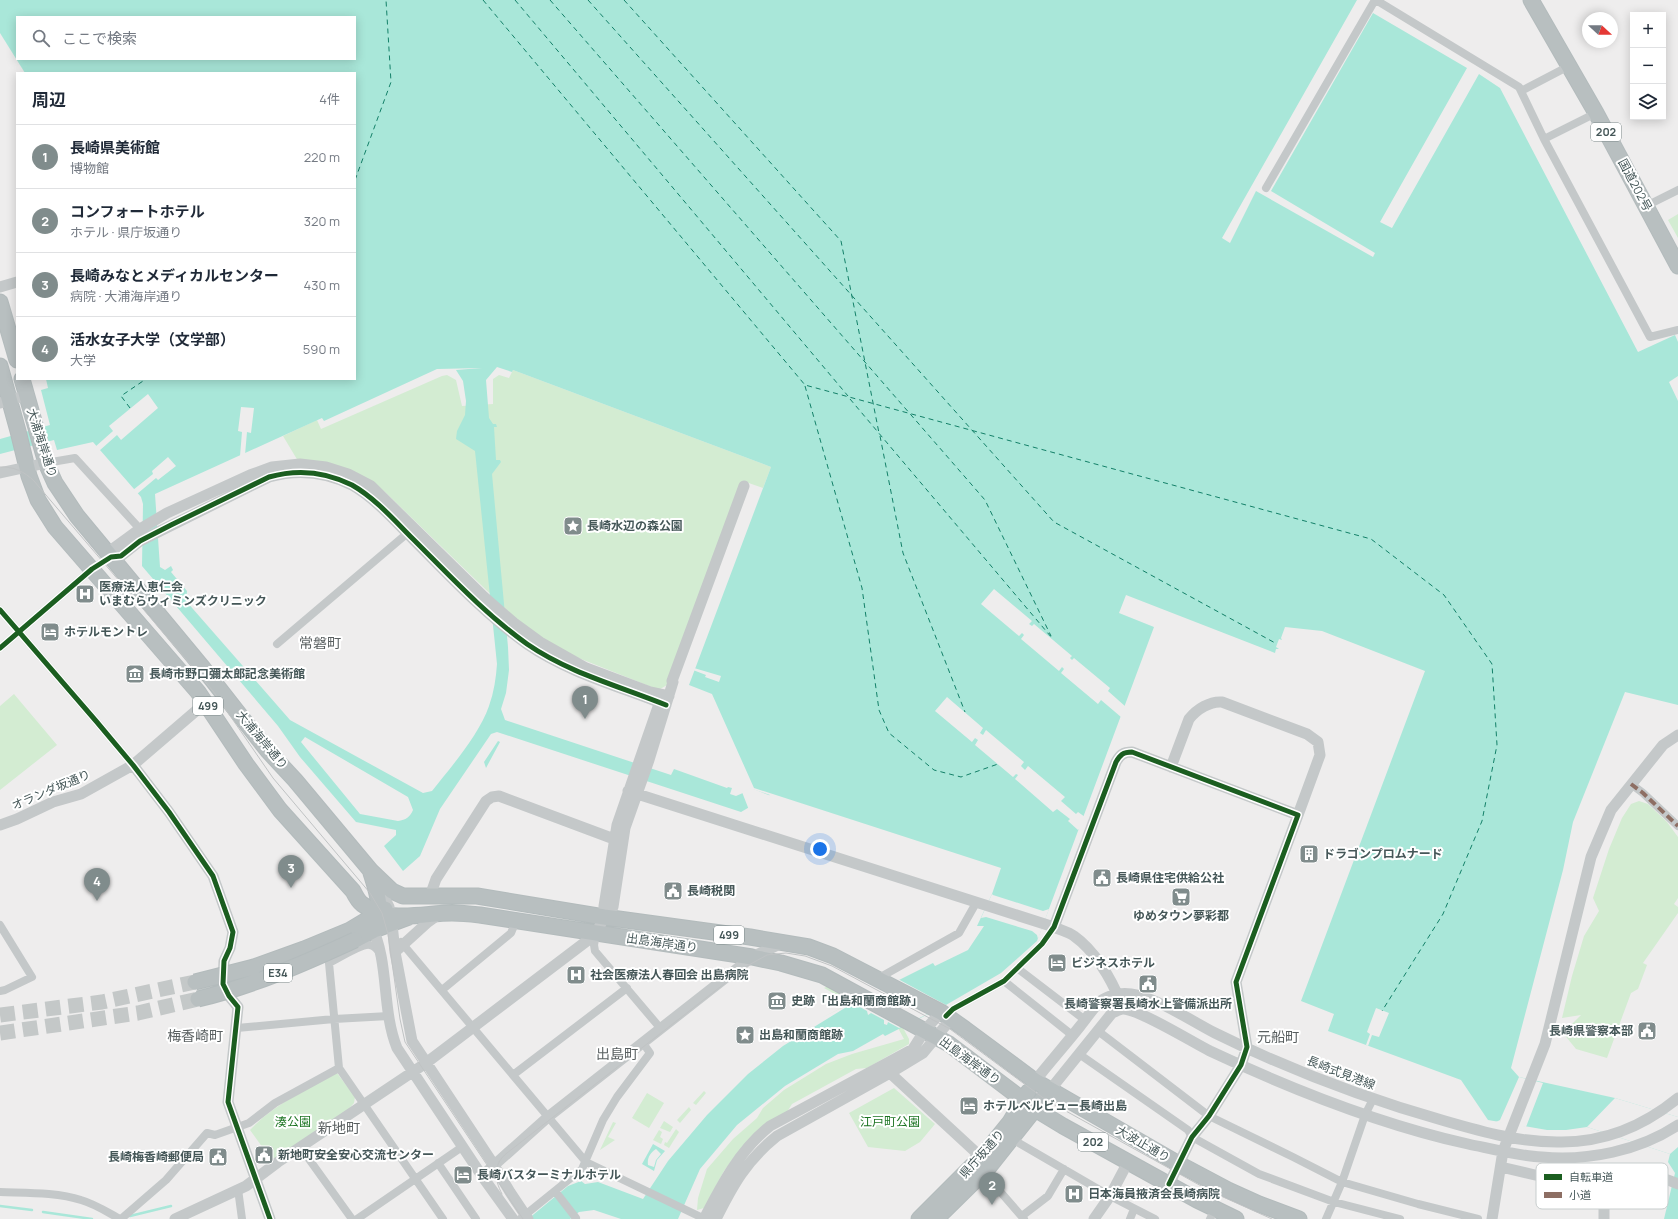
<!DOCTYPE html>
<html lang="ja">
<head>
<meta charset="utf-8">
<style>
  :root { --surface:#fff; --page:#f6f6f7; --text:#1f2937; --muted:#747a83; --line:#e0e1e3; --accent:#808c8c }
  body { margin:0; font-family:Manrope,"Noto Sans JP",sans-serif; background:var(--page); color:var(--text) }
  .controls { position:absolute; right:12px; top:12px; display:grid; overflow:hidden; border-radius:0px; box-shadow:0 2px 10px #0003 }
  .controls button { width:36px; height:36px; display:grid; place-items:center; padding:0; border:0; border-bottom:1px solid var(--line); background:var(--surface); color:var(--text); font:20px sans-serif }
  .compass { position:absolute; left:1582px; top:12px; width:36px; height:36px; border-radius:50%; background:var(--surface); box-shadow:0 2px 10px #0003; rotate:111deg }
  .you { position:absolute; left:820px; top:849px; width:14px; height:14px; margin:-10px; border:3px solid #fff; border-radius:50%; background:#1a73e8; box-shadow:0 0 0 6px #1a73e833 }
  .badge { display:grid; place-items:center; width:26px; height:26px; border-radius:50%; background:var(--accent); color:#fff; font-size:13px; font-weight:700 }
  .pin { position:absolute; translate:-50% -33px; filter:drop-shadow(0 1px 2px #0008) }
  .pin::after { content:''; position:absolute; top:21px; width:14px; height:12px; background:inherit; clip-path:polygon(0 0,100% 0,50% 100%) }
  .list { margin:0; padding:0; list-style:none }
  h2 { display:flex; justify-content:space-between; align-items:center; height:52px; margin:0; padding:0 16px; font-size:17px }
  h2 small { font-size:13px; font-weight:400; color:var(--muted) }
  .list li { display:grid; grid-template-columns:26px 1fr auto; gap:12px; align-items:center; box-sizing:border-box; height:64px; padding:0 16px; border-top:1px solid var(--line) }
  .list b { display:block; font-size:15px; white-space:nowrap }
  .list p { margin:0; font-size:13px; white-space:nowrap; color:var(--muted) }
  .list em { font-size:13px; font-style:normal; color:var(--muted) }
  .icon { flex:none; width:22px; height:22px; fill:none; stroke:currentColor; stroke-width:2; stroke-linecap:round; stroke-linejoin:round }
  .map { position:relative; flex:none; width:1678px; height:1219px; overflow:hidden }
  .search { position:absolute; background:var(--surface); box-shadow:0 2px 10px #0003; left:16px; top:16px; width:340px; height:44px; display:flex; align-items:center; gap:10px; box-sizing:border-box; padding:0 14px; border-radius:0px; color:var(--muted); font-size:15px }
  .panel { position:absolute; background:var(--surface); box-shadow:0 2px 10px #0003; left:16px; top:72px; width:340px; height:308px; border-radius:0px }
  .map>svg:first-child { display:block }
  .green { fill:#d3ecd2 }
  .water { fill:#a9e7d9; fill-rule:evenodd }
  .pier { fill:#eeeded }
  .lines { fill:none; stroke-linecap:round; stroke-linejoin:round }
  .stream { stroke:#a9e7d9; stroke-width:2.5 }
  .ferry { stroke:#138068; stroke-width:1; stroke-dasharray:5 4; stroke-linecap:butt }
  .highway-tunnel { stroke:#c4c8c8; stroke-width:15; stroke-dasharray:15 8; stroke-linecap:butt }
  .highway-casing { stroke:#b3bbbc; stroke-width:17 }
  .street { stroke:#c4c8c9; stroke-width:8 }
  .secondary { stroke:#c4c8c9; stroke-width:11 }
  .highway { stroke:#b8bfc0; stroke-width:15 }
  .tram { stroke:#c0c3c4; stroke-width:1 }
  .highway-bridge-casing { stroke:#b3bbbc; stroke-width:17; stroke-linecap:butt }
  .highway-bridge { stroke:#b8bfc0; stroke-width:15 }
  .quiet { stroke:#8d6e63; stroke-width:4; stroke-dasharray:8 4; stroke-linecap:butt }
  .cycleway-casing { stroke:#fff; stroke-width:8 }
  .cycleway { stroke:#1b5e20; stroke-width:5 }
  .labels { text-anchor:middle; stroke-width:4; stroke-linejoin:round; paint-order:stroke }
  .shield { fill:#fff; stroke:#7d898a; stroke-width:1 }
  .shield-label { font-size:11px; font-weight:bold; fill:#455758 }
  .street-label { font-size:12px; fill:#455758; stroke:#fff }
  .poi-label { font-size:12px; font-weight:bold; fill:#455758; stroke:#fff; text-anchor:start }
  .park-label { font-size:12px; fill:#1c7422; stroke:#fff }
  .quarter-label { font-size:14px; fill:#595f60; stroke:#fff }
  .key { fill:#fff; stroke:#c7cdcd; stroke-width:1 }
  .key-label { font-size:11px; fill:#455758 }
</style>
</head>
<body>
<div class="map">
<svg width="1678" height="1219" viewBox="0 0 1678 1219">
  <rect width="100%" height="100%" fill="#eeeded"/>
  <path class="green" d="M1678,214V238L1668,220Z
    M513,370L771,467L763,488L743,481L669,684L660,689L654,688L576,657L545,640L514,617L385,492C352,466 339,464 298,461L283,436L317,420L321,429L442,376L447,375L456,380L462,406L493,404V379L499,375L509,378Z
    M14,694L57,745L0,790V706Z
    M1639,801L1648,804L1667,822L1678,837V898L1674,904L1678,907V913L1643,963L1647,965L1638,989L1631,993L1607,1058L1576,1049L1563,1033L1581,1015L1562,1018L1572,976L1584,936L1599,911L1593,898L1609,849L1622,818L1631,804Z
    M826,987H830L902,1026L909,1039V1044L867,1068L856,1069L792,1104L787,1112L738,1152L724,1171L704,1208L697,1210L698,1198L707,1169L733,1139L757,1118L763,1108L784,1090L826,1064L852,1054L904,1039L898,1028L852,1003L821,1018L851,1003L824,988Z
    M337,1073L355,1097L354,1103L347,1111L273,1162L250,1130C274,1104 306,1090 337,1073Z
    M894,1088L935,1124L920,1142L905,1151L868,1147L849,1113Z
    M704,1091L706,1093L696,1105L693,1103Z
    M647,1093L664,1103L649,1128L632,1118Z
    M689,1107L691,1110L680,1123L677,1120Z
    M664,1121L673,1127L670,1132L660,1128Z
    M613,1122L616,1123L608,1137L615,1140L600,1150Z
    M676,1129L679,1132L669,1148L664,1145L665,1142L667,1143Z
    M659,1130L662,1132L660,1137L663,1139L661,1144L653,1140Z"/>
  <path class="water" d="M0,0H1357L1222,238L1230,243L1256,191L1373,257L1375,253L1271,191L1373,13L1467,68L1380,222L1392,228L1479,74L1500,88L1638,352L1675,335L1678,342V376L1669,382L1678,401V705L1625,692L1573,822L1563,870L1511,1068L1519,1077L1615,1098L1678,1117V1219H1664L1675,1173L1668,1162L1670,1154L1587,1127L1566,1130H1547L1488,1120L1461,1080L1328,1031L1334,1014L1301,1001L1425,671L1322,631L1285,627L1281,638L1282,640L1279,639L1276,647L1279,649H1276L1275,653L1126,595L1119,613L1154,627L1037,941L1001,973L946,1005L885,1036L883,1034L853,1051L838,1054L785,1086L737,1125L700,1169L678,1219H621L594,1210L579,1212L570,1219H528L568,1186L581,1181L585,1184L598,1182L643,1199L668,1161L707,1115L748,1074L783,1046L853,1003L933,963L935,966L968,950L984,926H977L992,894L1001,868L754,788L712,694L689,685L771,467L513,370L512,372L497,367L486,380L489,418L493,424H496L497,427H494L496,460H500L501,462L492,474L508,647L509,670L506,693L501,709L505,720L671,775L674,769L727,788L728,787L732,788L730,794L736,796L752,789L770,795L741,812L497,732L491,734L440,809L420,856L403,871L384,846L396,835V830L356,822L300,757L278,726L142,566L143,504L141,497L93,442L57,450L54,440L0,454V439L50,425L41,390L48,388L46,379H355V73H25L0,33ZM17,17H355V59H17ZM482,368L456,370L463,381L466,401L465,415L457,431L456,439L475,451L497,664C496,678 494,692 489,706C479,735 451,767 432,791L423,793L290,720L186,601L187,591L171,572L173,570L171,566L165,570L160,567L155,494L322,418L324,421L437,369ZM305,737L408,797L413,810C410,817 406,820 398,821L360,814L301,742Z
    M498,741L500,742L486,768L484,762Z
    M653,1144L665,1151L657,1160L654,1171L642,1164ZM656,1149L661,1154L656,1160L654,1167L648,1165C647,1158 650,1153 656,1149Z"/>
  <path class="pier" d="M148,394L158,408L121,440L117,435L99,451L95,447L113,431L109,426Z
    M241,407L254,408L251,433L247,432L245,455L243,456H240L242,432L238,431Z
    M168,457L176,466L158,480L156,478L137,494L133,490L153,474L152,471Z
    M994,589L1032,621L1029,624L1032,626L1034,624L1072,656L1070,658L1072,660L1074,658L1110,688L1108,691L1126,707L1121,717L1101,700L1098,704L1061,673L1064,669L1062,667L1059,671L1021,639L1024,635L1022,633L1019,636L981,604Z
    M694,668L721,676L719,682L705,677L706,675L693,670Z
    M947,697L983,728L980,733L983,735L986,730L1024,762L1021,766L1025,770L1028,766L1065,797L1061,801L1076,814L1078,812L1085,817L1082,826L1078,830L1068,821L1070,819L1057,809L1053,812L1015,779L1018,775L1016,774L1013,777L975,745L978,740L975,738L972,742L935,711Z
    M751,788L771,796L749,810L742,792Z
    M992,894L993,895L1043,911L1049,909L1038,939L1037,935L1032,931L986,917L981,918Z
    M898,979L946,1005L899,1028L888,1022L887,1025L884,1024V1020L871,1013L868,1015L867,1011L853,1003Z
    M1376,1008L1389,1013L1379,1037L1372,1035L1368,1046L1366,1045L1370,1034L1367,1032Z
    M1519,1077L1543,1083L1526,1127L1496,1122L1500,1120Z
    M1615,1098L1678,1117V1147L1670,1154L1587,1127Z"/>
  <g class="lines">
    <path class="stream" d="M0,1206L32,1210
      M43,1212L92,1219
      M130,1216L171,1206"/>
    <path class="ferry" d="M483,0L805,385L1371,539L1444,595L1492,664L1497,745L1482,821L1443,914L1382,1011
      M515,0L848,396
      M550,0L985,500L1051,636
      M588,0L1054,522L1277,644
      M624,0L841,241L879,433
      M355,180L391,82L386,0
      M805,386L862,588L879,710L889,733L934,770L961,777L998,764
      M850,399L1052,638
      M130,408L121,396L146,379
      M880,436L903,553L965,712"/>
    <path class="highway-tunnel" d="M0,1015L102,1002L195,982
      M0,1033L138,1013L198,999"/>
    <defs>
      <path id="highway" d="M1531,0L1596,113L1678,266
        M0,302L17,360
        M0,366L18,431L29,476L38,500L55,527L198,692L246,764L280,810L353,891C355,895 358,901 362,904C387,924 424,913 452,913C462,913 471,914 480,915L752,957L781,963L822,975L949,1044L1035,1109L1063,1126L1197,1200L1236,1219
        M22,379L46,463L55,483L77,516L203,668L268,751L295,780L371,871L392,891L403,896H477L604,917L750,937L809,947L833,956L941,1012L965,1029L1035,1081L1179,1164L1228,1190L1259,1204L1299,1219
        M371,873C377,892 384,912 374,930
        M355,940L374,930L409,917
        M254,967L304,949L350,930L385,909
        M919,1219L984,1154L1010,1122L1028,1092
        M936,1219L989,1167L1050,1090"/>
    </defs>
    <use href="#highway" class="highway-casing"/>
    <path class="street" d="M1376,0L1519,87L1544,139L1650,337L1678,330
      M1521,91L1569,66
      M1544,139L1596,113
      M1266,188L1375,0
      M1646,206L1678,190
      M46,463L75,458L140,529
      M0,610L96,721L133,765
      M277,644L410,531
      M0,648L92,569L111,557
      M1631,784L1643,793L1678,826
      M0,925L32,977L5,990L0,991
      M596,934L594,945L595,951L661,1029
      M401,942L586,1162L705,1219
      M380,953C377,949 375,946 370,945C362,943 338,959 329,963L339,1068L443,1219
      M1017,968L1085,1020
      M877,979L959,933L976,903
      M1004,981L1072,1035
      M442,990L511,933L516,921
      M946,1016L953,1009L1004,981L1042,944L1054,927
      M237,1028L334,1019L389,1016
      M1098,1031L1209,1116L1293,1157L1342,1182L1418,1204L1478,1219
      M1079,1054L1188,1130L1192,1137L1259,1174L1334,1202L1400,1219
      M513,1075L627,988
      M1012,1139L1110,1196L1155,1219
      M301,1148L352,1219
      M438,1163L476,1219
      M984,1173L1024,1219
      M238,1189L242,1219
      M555,1191L576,1218L575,1219
      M0,1192C25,1193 57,1192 81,1200C95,1204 107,1212 120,1219
      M1022,1216L1048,1196L1064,1169
      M121,1219L166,1180L207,1133L215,1135L249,1123L275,1103L339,1068
      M357,1219L462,1147
      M520,1219L582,1169L603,1120L617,1097L650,1053L643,1043
      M1130,1219L1134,1209
      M1210,1219L1215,1209
      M1326,1219L1342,1182L1365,1115L1373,1099"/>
    <path class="secondary" d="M0,287L17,282
      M0,403L27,395
      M0,473L46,463
      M666,705C619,686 569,673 527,644C485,614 450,576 413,539C395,521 375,498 352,485C326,472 297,469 269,477L140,541L121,556L111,557L114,548L140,529L167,513L250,475L272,467L300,464L326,467L348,474L371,486L484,597L514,623L540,642L586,668L650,692L669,696
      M133,765L169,812L213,876L233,932L230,948L224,961L223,984L229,996L238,1007L228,1102L270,1219
      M1171,767L1189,719C1197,709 1210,701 1222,702L1307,734L1318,742L1320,755L1298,815
      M628,791L1054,927C1060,930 1068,932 1074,936C1094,950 1111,978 1120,1001
      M0,825L17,819L53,802L81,794L133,765L197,710L207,704
      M379,887L389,907L392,924L395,952L412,1041L492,1162L510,1192L528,1219
      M430,896L436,879L486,801L492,797L499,796L614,839
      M604,917V906L617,825L658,707
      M371,925C390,963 381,1008 397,1048L482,1176L513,1219
      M1054,927L1116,762C1120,755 1123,752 1132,752L1298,815L1236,982L1247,1047L1241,1065L1209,1116L1192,1137L1169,1184
      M395,952L428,922L439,914
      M890,1073L981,1157
      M1035,1081C1050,1062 1066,1044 1081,1025C1087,1018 1094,1006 1102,1000C1107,997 1113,995 1119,994C1145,989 1191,1021 1215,1033C1288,1069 1366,1099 1445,1121C1483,1132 1522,1143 1562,1142C1606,1142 1645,1125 1678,1098
      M1050,1090L1112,1013C1115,1012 1120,1009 1123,1009C1139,1009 1192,1042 1210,1051C1293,1090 1378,1124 1468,1144C1492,1149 1518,1156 1542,1157C1588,1161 1639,1151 1678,1125
      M1501,1167L1535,1175L1644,1178L1668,1180L1678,1184
      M482,1176L548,1117L752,957L782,943
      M1604,1177V1219
      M175,1219L246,1186L278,1162L426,1063L596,934L604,917L613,907L625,828L649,760L673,682L672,681L744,486
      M704,1219C722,1184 739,1151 770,1126L913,1049L925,1030L941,1012
      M716,1219C733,1185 746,1161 777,1136L890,1073L923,1053L951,1019
      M1094,1219L1110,1196L1128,1162
      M1492,1219L1503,1151L1545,1044L1591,857L1611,810L1663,745L1678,735"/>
    <use href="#highway" class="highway"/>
    <path class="tram" d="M0,467C13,466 25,472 34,481L213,691L273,778L370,893L382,913L388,934L400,1019L405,1042L523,1219
      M502,1194C494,1179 493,1164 507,1153L747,966L767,955L786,953L805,956L832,966L950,1029L1046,1100L1212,1192L1272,1219"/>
    <defs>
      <path id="highway-bridge" d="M195,982L254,967
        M198,999C253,986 305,963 355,940"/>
    </defs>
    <use href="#highway-bridge" class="highway-bridge-casing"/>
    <use href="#highway-bridge" class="highway-bridge"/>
    <path class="quiet" d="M1631,784L1643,793L1678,826"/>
    <defs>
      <path id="cycleway" d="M0,610L96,721L133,765L169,812L213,876L233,932L230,948L224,961L223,984L229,996L238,1007L228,1102L270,1219
        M0,648L92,569L111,557L121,556L140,541L171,525L269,477C297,469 326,472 352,485C375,498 395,521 413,539C450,576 485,614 527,644C569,673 619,686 666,705
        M946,1016L953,1009L1004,981L1042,944L1054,927L1116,762C1120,755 1123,752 1132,752L1298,815L1236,982L1247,1047L1241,1065L1209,1116L1192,1137L1169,1184"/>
    </defs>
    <use href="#cycleway" class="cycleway-casing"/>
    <use href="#cycleway" class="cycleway"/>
  </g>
  <defs>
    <symbol id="sight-square" viewBox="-11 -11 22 22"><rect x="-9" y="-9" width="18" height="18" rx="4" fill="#808c8c" stroke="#fff"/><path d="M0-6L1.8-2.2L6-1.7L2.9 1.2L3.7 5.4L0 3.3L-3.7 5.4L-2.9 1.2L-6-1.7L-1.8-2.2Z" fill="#fff"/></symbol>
    <symbol id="hospital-square" viewBox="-11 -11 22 22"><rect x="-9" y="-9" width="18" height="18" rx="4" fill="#808c8c" stroke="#fff"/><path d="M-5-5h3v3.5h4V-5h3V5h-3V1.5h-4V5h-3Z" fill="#fff"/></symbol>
    <symbol id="hotel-square" viewBox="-11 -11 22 22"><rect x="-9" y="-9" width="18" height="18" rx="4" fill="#808c8c" stroke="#fff"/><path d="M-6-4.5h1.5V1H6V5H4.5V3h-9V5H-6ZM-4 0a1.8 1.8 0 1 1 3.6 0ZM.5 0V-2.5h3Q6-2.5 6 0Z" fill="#fff"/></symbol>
    <symbol id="museum-square" viewBox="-11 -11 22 22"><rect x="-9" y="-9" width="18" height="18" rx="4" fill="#808c8c" stroke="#fff"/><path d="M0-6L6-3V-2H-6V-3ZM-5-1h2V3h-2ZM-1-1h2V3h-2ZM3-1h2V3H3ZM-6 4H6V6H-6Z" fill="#fff"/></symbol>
    <symbol id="building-square" viewBox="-11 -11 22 22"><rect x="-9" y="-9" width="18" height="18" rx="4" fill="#808c8c" stroke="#fff"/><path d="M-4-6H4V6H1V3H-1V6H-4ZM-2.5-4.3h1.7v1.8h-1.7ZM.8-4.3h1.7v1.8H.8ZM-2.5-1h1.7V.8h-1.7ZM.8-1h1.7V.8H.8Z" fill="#fff"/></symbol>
    <symbol id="civic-square" viewBox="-11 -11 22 22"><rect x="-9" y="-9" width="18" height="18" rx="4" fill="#808c8c" stroke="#fff"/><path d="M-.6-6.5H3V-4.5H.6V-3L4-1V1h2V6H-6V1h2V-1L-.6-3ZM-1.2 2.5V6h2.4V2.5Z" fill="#fff"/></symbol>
    <symbol id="supermarket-square" viewBox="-11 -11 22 22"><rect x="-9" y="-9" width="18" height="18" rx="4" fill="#808c8c" stroke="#fff"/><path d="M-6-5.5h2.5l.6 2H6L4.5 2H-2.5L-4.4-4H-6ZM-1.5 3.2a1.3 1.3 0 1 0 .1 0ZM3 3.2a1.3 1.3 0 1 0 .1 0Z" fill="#fff"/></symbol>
  </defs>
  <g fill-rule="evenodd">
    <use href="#sight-square" x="562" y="515" width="22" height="22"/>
    <use href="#hospital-square" x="74" y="583" width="22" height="22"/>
    <use href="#hotel-square" x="39" y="621" width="22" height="22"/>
    <use href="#museum-square" x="124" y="663" width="22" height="22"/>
    <use href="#building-square" x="1298" y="843" width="22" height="22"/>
    <use href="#civic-square" x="1091" y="867" width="22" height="22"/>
    <use href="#civic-square" x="662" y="880" width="22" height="22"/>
    <use href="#supermarket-square" x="1170" y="886" width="22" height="22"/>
    <use href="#hotel-square" x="1046" y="952" width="22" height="22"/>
    <use href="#hospital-square" x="565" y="964" width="22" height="22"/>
    <use href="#civic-square" x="1137" y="973" width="22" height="22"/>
    <use href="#museum-square" x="766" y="990" width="22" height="22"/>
    <use href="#civic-square" x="1636" y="1020" width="22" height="22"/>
    <use href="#sight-square" x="734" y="1024" width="22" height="22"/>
    <use href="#hotel-square" x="958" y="1095" width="22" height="22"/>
    <use href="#civic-square" x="253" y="1144" width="22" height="22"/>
    <use href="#civic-square" x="207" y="1146" width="22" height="22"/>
    <use href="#hotel-square" x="452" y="1164" width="22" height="22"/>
    <use href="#hospital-square" x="1063" y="1183" width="22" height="22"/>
  </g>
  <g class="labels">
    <g class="shield">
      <rect x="1591" y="123" width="30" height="18" rx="3"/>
      <rect x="193" y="697" width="30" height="18" rx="3"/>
      <rect x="714" y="926" width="30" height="18" rx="3"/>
      <rect x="264" y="964" width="28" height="18" rx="3"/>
      <rect x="1078" y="1133" width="30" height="18" rx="3"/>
    </g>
    <g class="shield-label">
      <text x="1606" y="136">202</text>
      <text x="208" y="710">499</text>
      <text x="729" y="939">499</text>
      <text x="278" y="977">E34</text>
      <text x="1093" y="1146">202</text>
    </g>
    <g class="street-label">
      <text transform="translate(1635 185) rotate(62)" y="4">国道202号</text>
      <text transform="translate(42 443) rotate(72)" y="4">大浦海岸通り</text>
      <text transform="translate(262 740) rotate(50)" y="4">大浦海岸通り</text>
      <text transform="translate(51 790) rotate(-23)" y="4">オランダ坂通り</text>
      <text transform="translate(662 943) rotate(8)" y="4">出島海岸通り</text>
      <text transform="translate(970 1061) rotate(36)" y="4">出島海岸通り</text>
      <text transform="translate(1341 1073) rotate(21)" y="4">長崎式見港線</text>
      <text transform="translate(1143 1144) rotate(30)" y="4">大波止通り</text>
      <text transform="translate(982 1154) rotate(-48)" y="4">県庁坂通り</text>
    </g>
    <g class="poi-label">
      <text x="587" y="530">長崎水辺の森公園</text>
      <text x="99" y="591">医療法人恵仁会<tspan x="99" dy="14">いまむらウィミンズクリニック</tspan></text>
      <text x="64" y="636">ホテルモントレ</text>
      <text x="149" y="678">長崎市野口彌太郎記念美術館</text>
      <text x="1323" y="858">ドラゴンプロムナード</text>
      <text x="1116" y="882">長崎県住宅供給公社</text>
      <text x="687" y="895">長崎税関</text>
      <text x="1181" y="920" text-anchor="middle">ゆめタウン夢彩都</text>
      <text x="1071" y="967">ビジネスホテル</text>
      <text x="590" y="979">社会医療法人春回会 出島病院</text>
      <text x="791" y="1005">史跡「出島和蘭商館跡」</text>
      <text x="1148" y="1008" text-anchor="middle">長崎警察署長崎水上警備派出所</text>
      <text x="1633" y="1035" text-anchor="end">長崎県警察本部</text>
      <text x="759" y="1039">出島和蘭商館跡</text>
      <text x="983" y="1110">ホテルベルビュー長崎出島</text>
      <text x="278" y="1159">新地町安全安心交流センター</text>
      <text x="204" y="1161" text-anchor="end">長崎梅香崎郵便局</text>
      <text x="477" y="1179">長崎バスターミナルホテル</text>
      <text x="1088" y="1198">日本海員掖済会長崎病院</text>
    </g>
    <g class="park-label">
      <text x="293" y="1126">湊公園</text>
      <text x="890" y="1126">江戸町公園</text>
    </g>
    <g class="quarter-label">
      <text x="320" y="648">常磐町</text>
      <text x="195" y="1041">梅香崎町</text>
      <text x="1278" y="1042">元船町</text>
      <text x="617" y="1059">出島町</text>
      <text x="339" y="1133">新地町</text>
    </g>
  </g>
  <rect x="1536" y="1163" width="132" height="46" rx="6" class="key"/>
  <rect x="1544" y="1174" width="18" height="6" fill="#1b5e20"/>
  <rect x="1544" y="1192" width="18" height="6" fill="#8d6e63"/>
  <g class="key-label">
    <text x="1569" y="1181">自転車道</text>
    <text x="1569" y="1199">小道</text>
  </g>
</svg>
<div class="controls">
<button>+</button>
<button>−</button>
<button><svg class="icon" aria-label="layers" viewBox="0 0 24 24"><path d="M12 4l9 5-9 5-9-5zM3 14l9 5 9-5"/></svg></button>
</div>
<svg class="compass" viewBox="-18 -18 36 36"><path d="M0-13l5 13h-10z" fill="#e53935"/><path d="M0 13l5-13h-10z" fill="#747a83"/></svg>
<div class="you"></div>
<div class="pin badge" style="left:585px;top:719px">1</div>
<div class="pin badge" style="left:992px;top:1205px">2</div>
<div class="pin badge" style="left:291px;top:888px">3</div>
<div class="pin badge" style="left:97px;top:901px">4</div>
<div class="search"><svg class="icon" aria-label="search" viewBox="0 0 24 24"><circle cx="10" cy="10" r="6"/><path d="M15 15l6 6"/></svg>ここで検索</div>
<section class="panel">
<h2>周辺<small>4件</small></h2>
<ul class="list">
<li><span class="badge">1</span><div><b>長崎県美術館</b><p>博物館</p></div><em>220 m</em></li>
<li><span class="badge">2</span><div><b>コンフォートホテル</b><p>ホテル · 県庁坂通り</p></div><em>320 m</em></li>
<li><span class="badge">3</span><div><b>長崎みなとメディカルセンター</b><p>病院 · 大浦海岸通り</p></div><em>430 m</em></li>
<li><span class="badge">4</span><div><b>活水女子大学（文学部）</b><p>大学</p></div><em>590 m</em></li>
</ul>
</section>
</div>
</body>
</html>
